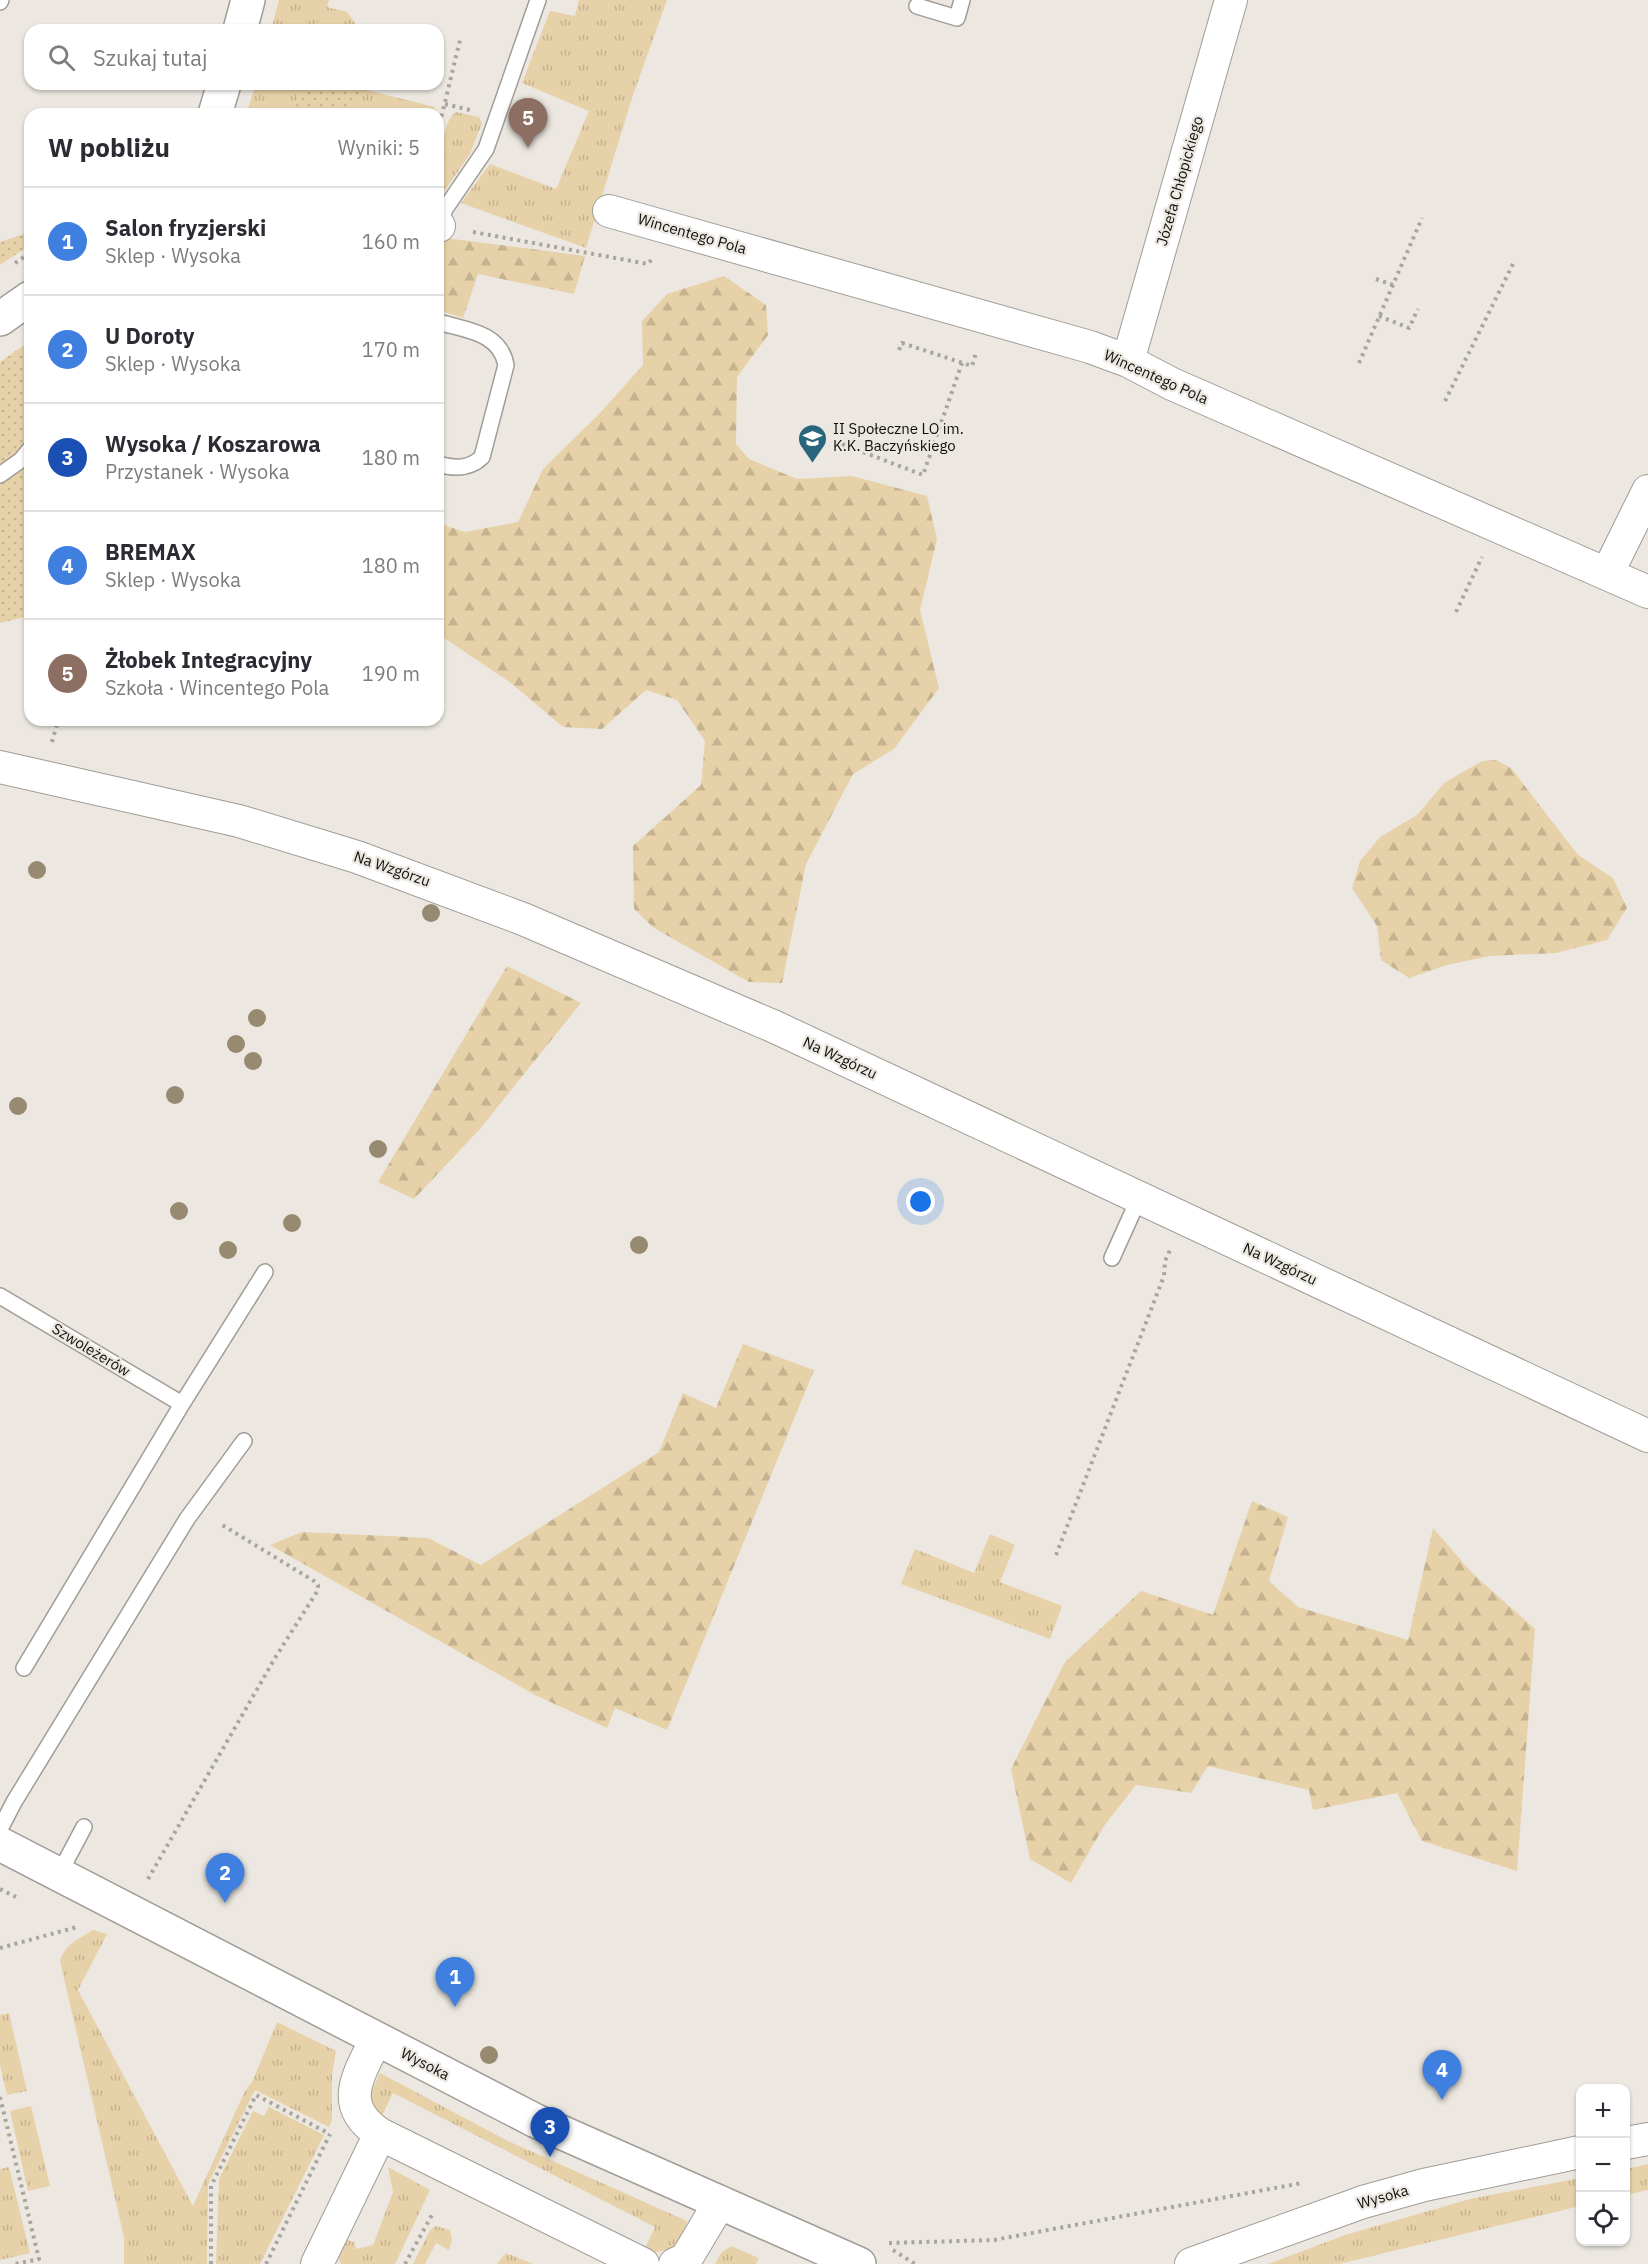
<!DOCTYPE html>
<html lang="pl">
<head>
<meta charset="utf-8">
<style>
  :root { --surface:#fff; --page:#f7f7f7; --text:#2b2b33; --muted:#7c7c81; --line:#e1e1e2; --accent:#1a73e8 }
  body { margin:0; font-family:"IBM Plex Sans",sans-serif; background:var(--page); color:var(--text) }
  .controls { position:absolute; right:18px; bottom:18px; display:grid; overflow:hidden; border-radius:12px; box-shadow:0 2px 4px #0004 }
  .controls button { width:54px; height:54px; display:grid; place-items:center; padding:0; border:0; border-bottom:2px solid var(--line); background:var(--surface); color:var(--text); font:30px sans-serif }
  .you { position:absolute; left:921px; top:1202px; width:21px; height:21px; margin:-15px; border:4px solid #fff; border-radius:50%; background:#1a73e8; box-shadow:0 0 0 9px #1a73e833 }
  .badge { display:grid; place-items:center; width:39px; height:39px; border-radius:50%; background:var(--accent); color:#fff; font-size:20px; font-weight:700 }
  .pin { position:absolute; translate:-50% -50px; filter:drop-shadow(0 2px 3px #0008) }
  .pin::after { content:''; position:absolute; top:32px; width:21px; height:18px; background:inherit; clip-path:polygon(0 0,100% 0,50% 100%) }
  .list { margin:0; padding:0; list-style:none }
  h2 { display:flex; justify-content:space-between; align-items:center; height:78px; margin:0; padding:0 24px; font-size:26px }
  h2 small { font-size:20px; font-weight:400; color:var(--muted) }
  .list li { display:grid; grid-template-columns:39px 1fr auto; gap:18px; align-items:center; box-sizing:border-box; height:108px; padding:0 24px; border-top:2px solid var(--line) }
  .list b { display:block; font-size:22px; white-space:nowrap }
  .list p { margin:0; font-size:20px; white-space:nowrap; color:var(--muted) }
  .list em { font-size:20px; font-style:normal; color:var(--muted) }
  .icon { flex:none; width:33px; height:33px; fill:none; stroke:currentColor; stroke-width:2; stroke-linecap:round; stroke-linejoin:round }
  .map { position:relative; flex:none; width:1648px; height:2264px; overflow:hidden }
  .search { position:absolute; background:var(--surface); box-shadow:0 2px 4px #0004; left:24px; top:24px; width:420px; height:66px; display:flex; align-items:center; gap:15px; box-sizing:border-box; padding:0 21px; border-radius:18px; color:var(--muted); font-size:22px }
  .panel { position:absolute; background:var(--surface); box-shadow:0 2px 4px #0004; left:24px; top:108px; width:420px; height:618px; border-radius:18px }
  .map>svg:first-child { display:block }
  .grass { fill:url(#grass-tufts) }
  .forest { fill:url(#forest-firs) }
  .park { fill:url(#park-dots) }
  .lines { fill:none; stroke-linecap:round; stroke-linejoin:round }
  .service-casing { stroke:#a09c96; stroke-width:18 }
  .minor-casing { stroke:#a09c96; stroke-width:34 }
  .tertiary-casing { stroke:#a09c96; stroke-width:36 }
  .path { stroke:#a8a59f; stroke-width:4; stroke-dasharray:3 4.5; stroke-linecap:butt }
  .service { stroke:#fff; stroke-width:15 }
  .minor { stroke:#fff; stroke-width:32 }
  .tertiary { stroke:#fff; stroke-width:33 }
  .tree { fill:#988a70 }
  .labels { text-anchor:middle; stroke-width:4.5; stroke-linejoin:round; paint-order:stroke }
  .street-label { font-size:15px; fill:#100f0d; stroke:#ece8e1 }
  .poi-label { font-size:15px; fill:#100f0d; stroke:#ece8e1; text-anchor:start }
</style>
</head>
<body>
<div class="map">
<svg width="1648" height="2264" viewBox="0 0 1648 2264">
  <defs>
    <pattern id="grass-tufts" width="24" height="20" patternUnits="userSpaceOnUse" patternTransform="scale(1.5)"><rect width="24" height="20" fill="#e7d1a8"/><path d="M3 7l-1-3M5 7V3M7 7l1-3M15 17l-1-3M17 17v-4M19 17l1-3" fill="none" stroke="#c5b28f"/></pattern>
    <pattern id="forest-firs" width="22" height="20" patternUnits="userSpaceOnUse" patternTransform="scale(1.5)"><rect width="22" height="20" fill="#e7d1a8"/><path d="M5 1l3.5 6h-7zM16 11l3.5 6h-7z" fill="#c5b28f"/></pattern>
    <pattern id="park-dots" width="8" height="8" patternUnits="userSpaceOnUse" patternTransform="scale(1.5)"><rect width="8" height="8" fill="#e7d1a8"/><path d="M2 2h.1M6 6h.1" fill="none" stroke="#c5b28f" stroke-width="1.8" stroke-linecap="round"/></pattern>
  </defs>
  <rect width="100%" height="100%" fill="#ece8e1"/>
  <path class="grass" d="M279,0H329L327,7L347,12L360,30H271Z
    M579,0H667L632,98L586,248L461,203L490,164L556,189L589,111L522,83L550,11L575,16Z
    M256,84H364L363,89L435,107L433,114H246Z
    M456,112L479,117L482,123L470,154L441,196L438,195C438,178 441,119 456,112Z
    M990,1534L1015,1545L1000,1582L1062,1606L1050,1639L901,1584L915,1549L974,1573Z
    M93,1930L107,1934L78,1990L193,2206L244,2093L253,2080L277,2022L336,2051L332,2076V2120L329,2127L255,2090L208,2184L207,2264H124V2237L60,1961C64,1945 80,1938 93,1930Z
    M9,2013L27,2091L7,2095L0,2065V2015Z
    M380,2073L508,2141L687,2221C681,2244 667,2257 644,2250L655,2227L393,2093L381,2118C363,2099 371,2093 380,2073Z
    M31,2106L50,2186L28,2191L10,2111Z
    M269,2107L324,2135L260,2264H216L219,2179L253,2111L264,2116Z
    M1648,2164V2190L1626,2195V2169Z
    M9,2167L30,2253L0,2260V2169Z
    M388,2167L430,2190L395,2264H341L335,2250L347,2240L354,2242L356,2249L373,2245L393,2192Z
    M1580,2178V2206L1339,2264H1268L1345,2235L1470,2199Z
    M436,2226L450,2230L452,2240L449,2250L436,2243L425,2264H413L430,2230Z
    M731,2246L759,2258L756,2264H715L721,2253Z
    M506,2253L533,2264H497Z"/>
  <path class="forest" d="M438,237L585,256L574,294L478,274L463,318L438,310Z
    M724,276L766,305L768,335L737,377L736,444L749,459L797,479L852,476L927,496L937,539L920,610L939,688L894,749L853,774L806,864L782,983L749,982L654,928L634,909L633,846L701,785L705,741L677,700L646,690L602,729L563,727L511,683L438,634V523L465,532L518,522L543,469L599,414L643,365L642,321L667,294Z
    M1496,760L1511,768L1578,855L1613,878L1627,908L1607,940L1556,953L1490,956L1447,965L1409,978L1381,960L1377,926L1352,888L1360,861L1380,837L1417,815L1444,783L1482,761Z
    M507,966L581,1003L479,1130L414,1199L378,1182Z
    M743,1344L814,1370L667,1730L615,1708L607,1728L535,1695L270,1545L302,1532L428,1538L481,1565L659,1452L683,1393L716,1408Z
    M1252,1501L1288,1517L1269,1581L1298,1607L1408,1640L1433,1528L1472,1573L1535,1629L1517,1871L1422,1841L1397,1793L1313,1810L1309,1790L1208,1766L1191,1793L1136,1785L1104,1826L1071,1883L1030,1859L1011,1769L1065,1662L1141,1591L1213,1615Z"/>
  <path class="park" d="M317,22L352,30H315Z
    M302,84H361L353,114H294Z
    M30,232V245L0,265V242Z
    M30,341V616L0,623V362Z"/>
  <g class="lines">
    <defs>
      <path id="service" d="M0,2L1,0
        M917,6L957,18L962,0
        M439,226L445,209L486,149L538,0
        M438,322C465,330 500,332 506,365L482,457C470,469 455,469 438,464
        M0,475L21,460L30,449
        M1112,1258L1139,1198
        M0,1296L182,1404
        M24,1668L182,1404L265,1272
        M0,1829L14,1802L187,1519L244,1441
        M59,1874L84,1827"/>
      <path id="minor" d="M609,211L1090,347L1128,361L1172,384L1648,592
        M438,225L439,226
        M1128,361L1231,0
        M1607,574L1648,491
        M0,767L239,821L357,857L523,919L775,1027L1648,1436
        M376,2039C358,2077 337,2105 380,2134L643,2264
        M1626,2143L1648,2139
        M317,2264L380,2134
        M675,2264L686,2259L720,2202
        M1191,2264L1363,2202L1424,2185L1580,2152"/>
      <path id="tertiary" d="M240,30L248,0
        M215,114L224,84
        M0,319L30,298
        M0,1844L536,2121L859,2264"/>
    </defs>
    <use href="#service" class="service-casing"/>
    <use href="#minor" class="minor-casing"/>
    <use href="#tertiary" class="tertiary-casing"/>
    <path class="path" d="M445,104L470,110
      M438,131L460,40
      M473,232L648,264L652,259
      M15,263L30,253
      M1376,279L1393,285
      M1379,316L1409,328L1418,309
      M899,350L902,343L972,366L976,353
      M1359,363L1422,218
      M1445,401L1513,264
      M842,444L923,475L962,363
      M1456,612L1482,557
      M52,742L57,724
      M1056,1555L1164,1276L1165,1261L1170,1250
      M148,1879L275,1658L318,1590V1585L314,1581L219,1523
      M0,1889L16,1897
      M0,1948L77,1927
      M0,2097L39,2259L15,2264
      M889,2243L994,2240L1302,2183
      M893,2250L915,2264
      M211,2264V2186L256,2095L328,2133
      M266,2264L330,2134
      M405,2264L433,2213"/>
    <use href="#service" class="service"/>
    <use href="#minor" class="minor"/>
    <use href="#tertiary" class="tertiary"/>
  </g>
  <g class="tree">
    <circle cx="37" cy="870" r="9"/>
    <circle cx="431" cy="913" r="9"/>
    <circle cx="257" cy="1018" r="9"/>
    <circle cx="236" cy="1044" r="9"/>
    <circle cx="253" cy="1061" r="9"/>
    <circle cx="175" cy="1095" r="9"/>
    <circle cx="18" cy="1106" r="9"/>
    <circle cx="378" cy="1149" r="9"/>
    <circle cx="179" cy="1211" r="9"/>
    <circle cx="292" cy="1223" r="9"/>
    <circle cx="639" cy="1245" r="9"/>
    <circle cx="228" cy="1250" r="9"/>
    <circle cx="489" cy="2055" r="9"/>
  </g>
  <defs>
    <symbol id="school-pin" viewBox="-11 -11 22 30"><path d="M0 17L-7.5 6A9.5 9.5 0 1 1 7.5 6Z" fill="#29667d" stroke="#ece8e1"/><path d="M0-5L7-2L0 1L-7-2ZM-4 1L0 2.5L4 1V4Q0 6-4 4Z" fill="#fff"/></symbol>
  </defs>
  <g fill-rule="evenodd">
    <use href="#school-pin" x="796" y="422" width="33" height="45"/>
  </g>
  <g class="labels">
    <g class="street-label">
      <text transform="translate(1180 181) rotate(-74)" y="5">Józefa Chłopickiego</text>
      <text transform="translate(692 234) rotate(16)" y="5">Wincentego Pola</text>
      <text transform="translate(1156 377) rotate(24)" y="5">Wincentego Pola</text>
      <text transform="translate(392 869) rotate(19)" y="5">Na Wzgórzu</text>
      <text transform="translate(840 1058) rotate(25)" y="5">Na Wzgórzu</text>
      <text transform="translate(1280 1264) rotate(25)" y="5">Na Wzgórzu</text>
      <text transform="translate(91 1350) rotate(31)" y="5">Szwoleżerów</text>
      <text transform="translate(425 2064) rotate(27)" y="5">Wysoka</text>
      <text transform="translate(1383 2197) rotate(-16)" y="5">Wysoka</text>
    </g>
    <g class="poi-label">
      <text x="833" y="434">II Społeczne LO im.<tspan x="833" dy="17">K.K. Baczyńskiego</tspan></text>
    </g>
  </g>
</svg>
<div class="controls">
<button>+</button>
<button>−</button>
<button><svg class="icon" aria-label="locate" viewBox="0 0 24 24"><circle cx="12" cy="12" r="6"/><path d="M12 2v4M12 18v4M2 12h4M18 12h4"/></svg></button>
</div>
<div class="you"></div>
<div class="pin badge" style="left:455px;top:2007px;background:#3f7fe0">1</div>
<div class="pin badge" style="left:225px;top:1903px;background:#3f7fe0">2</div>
<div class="pin badge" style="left:550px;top:2157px;background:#1a4fb4">3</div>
<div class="pin badge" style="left:1442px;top:2100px;background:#3f7fe0">4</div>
<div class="pin badge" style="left:528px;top:148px;background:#8d6e63">5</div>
<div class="search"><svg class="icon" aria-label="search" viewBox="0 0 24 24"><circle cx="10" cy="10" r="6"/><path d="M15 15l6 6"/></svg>Szukaj tutaj</div>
<section class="panel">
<h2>W pobliżu<small>Wyniki: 5</small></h2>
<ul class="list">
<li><span class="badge" style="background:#3f7fe0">1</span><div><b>Salon fryzjerski</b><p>Sklep · Wysoka</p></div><em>160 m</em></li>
<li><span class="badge" style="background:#3f7fe0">2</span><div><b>U Doroty</b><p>Sklep · Wysoka</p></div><em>170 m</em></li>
<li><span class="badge" style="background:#1a4fb4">3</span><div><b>Wysoka / Koszarowa</b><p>Przystanek · Wysoka</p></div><em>180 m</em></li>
<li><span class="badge" style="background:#3f7fe0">4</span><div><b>BREMAX</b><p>Sklep · Wysoka</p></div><em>180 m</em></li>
<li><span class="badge" style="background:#8d6e63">5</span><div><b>Żłobek Integracyjny</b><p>Szkoła · Wincentego Pola</p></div><em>190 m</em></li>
</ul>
</section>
</div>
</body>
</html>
